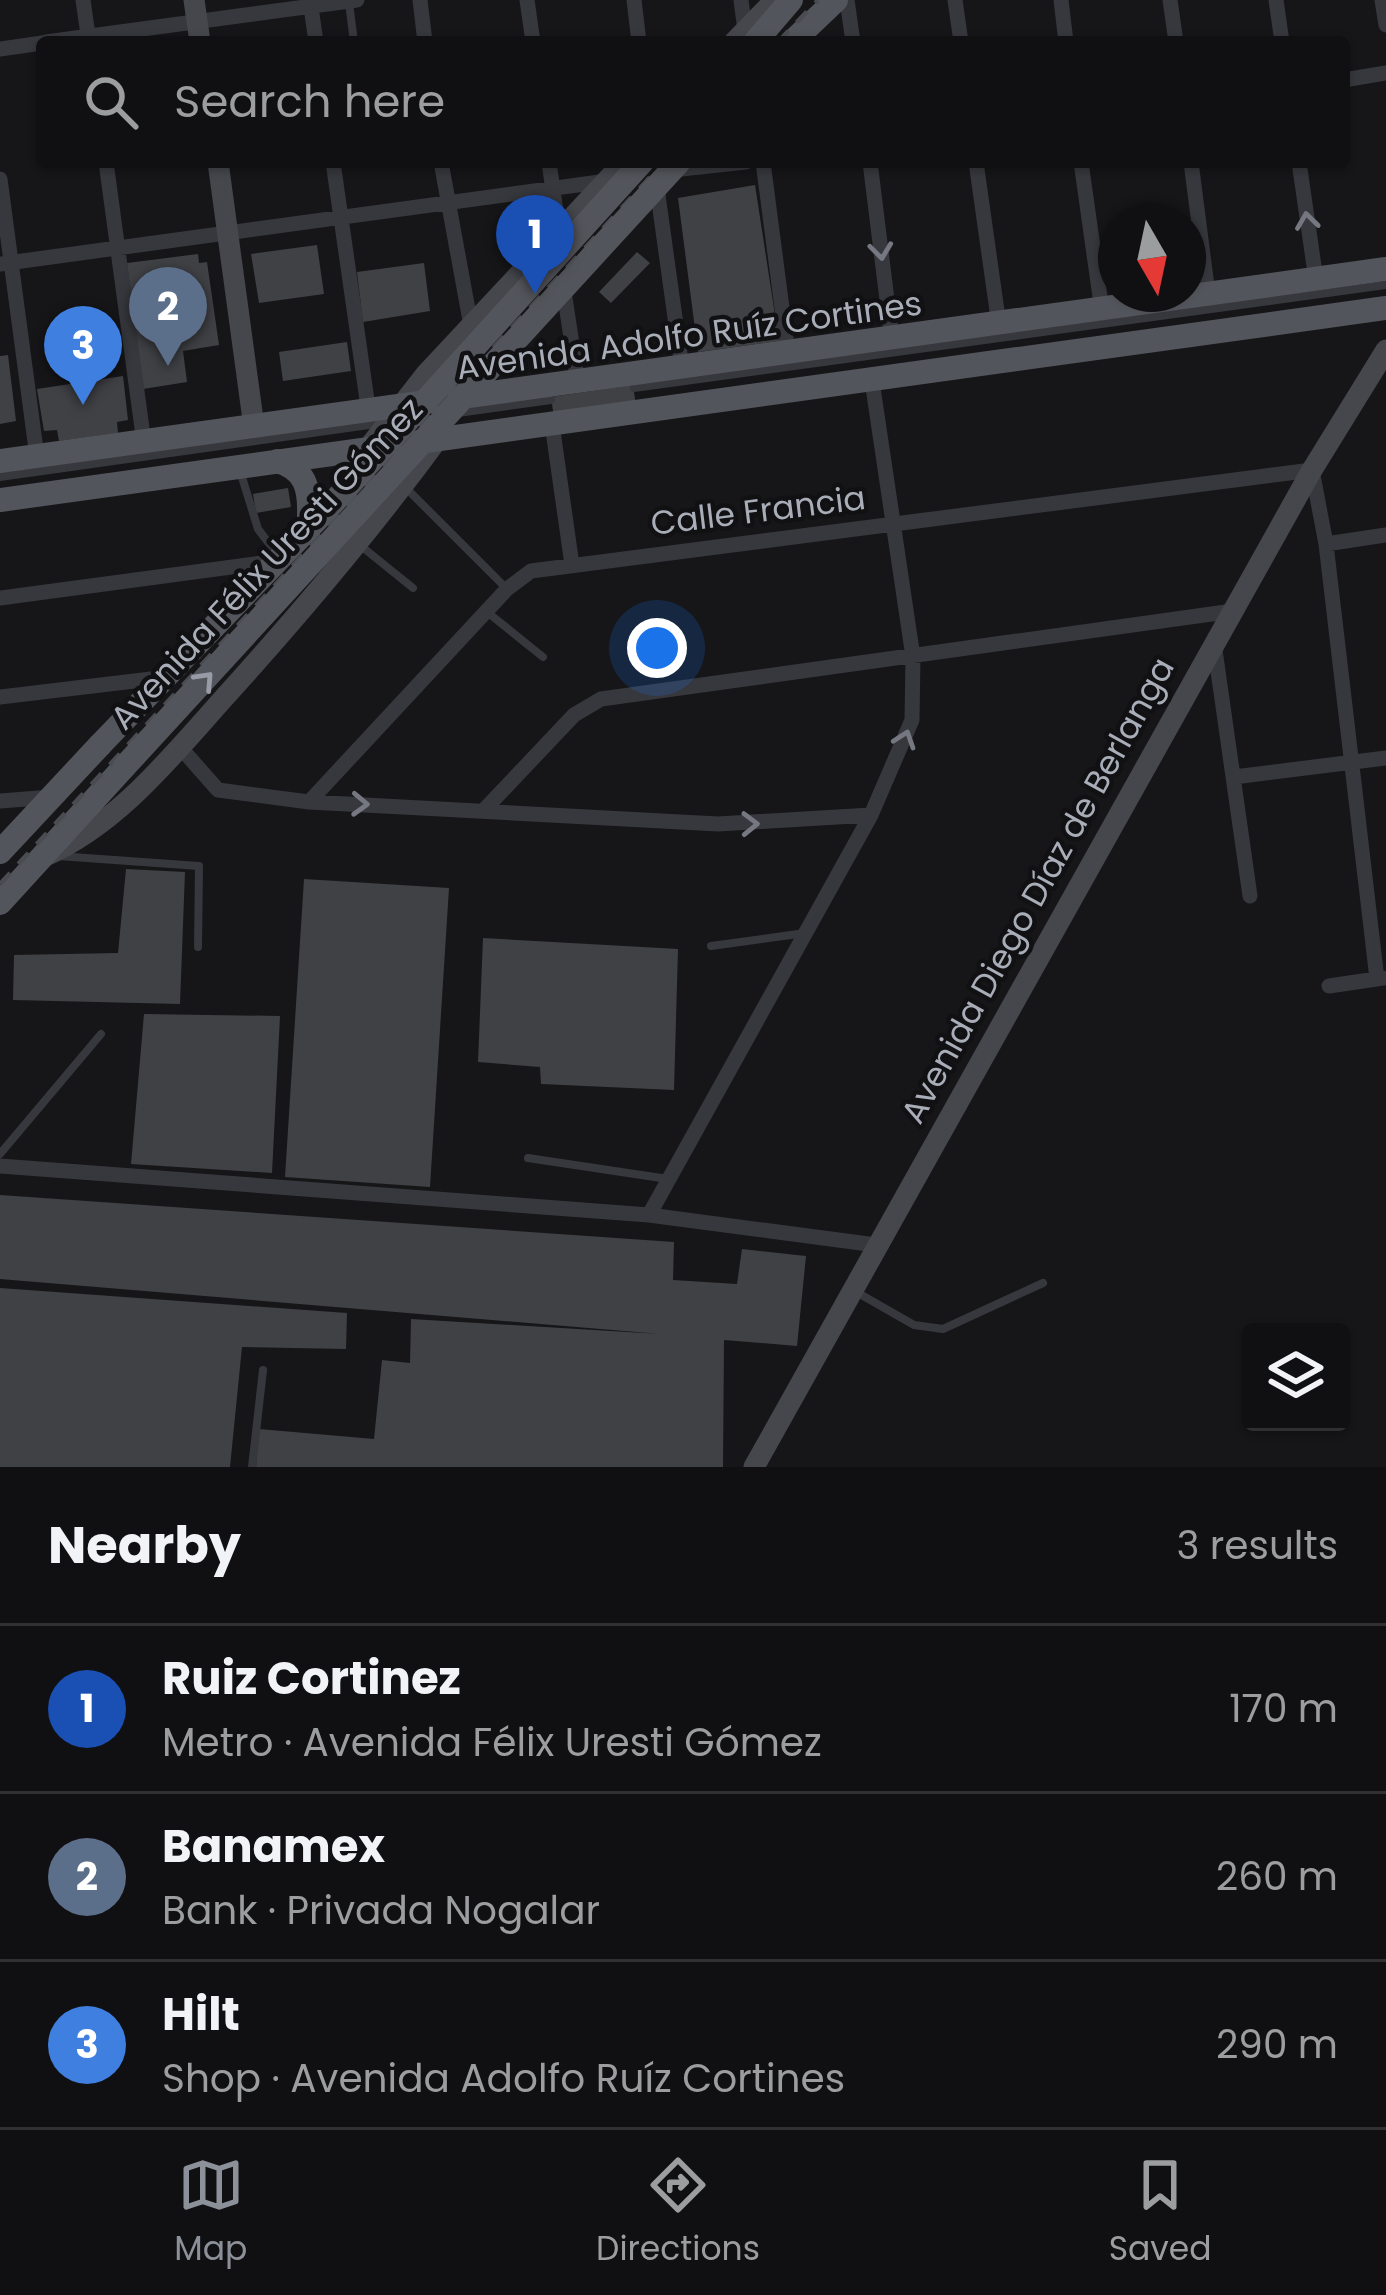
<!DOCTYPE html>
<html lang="en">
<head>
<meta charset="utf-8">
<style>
  :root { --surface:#101012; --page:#1e1e20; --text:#f1f3f6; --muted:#9c9d9f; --line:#303032; --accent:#8c9099 }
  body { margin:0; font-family:Poppins,sans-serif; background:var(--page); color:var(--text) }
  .controls { position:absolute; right:36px; bottom:36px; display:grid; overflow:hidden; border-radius:12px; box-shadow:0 3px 9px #0004 }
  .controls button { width:108px; height:108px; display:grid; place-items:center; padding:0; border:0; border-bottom:3px solid var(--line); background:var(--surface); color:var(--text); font:60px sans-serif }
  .compass { position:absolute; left:1098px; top:204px; width:108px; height:108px; border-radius:50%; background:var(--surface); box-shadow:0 3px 9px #0004; rotate:171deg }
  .you { position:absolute; left:657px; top:648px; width:42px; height:42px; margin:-30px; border:9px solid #fff; border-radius:50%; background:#1a73e8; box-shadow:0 0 0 18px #1a73e833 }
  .badge { display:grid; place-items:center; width:78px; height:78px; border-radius:50%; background:var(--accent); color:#fff; font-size:39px; font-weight:700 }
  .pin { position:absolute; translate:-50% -99px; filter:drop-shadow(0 3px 6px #0008) }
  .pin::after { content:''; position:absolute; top:63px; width:42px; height:36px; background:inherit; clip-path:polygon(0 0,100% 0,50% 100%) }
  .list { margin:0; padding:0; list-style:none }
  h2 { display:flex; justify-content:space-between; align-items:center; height:156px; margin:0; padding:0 48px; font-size:51px }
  h2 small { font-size:39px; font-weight:400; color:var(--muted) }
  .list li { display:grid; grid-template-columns:78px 1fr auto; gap:36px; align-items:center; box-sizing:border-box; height:168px; padding:0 48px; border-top:3px solid var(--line) }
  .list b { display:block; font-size:45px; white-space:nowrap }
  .list p { margin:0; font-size:39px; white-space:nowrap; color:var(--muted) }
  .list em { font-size:39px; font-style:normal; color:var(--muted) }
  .icon { flex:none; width:66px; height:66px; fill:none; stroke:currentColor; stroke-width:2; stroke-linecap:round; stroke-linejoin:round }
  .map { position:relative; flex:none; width:1386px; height:1467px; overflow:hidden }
  .search { position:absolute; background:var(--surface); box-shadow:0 3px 9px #0004; left:36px; right:36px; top:36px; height:132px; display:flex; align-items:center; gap:30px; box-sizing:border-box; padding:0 42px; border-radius:12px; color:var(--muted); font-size:45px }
  .sheet { height:660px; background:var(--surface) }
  nav { display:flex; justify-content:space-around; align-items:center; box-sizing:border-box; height:168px; border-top:3px solid var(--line); background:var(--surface); font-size:33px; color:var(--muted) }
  nav a { display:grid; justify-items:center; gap:6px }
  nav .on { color:var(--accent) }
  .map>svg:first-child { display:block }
  .building { fill:#404145 }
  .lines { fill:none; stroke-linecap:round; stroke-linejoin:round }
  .lane { stroke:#37383d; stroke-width:8 }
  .street { stroke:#37383d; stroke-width:15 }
  .secondary { stroke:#45474d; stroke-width:21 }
  .primary { stroke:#53555c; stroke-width:24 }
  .rail { stroke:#4a4c52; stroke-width:4.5; stroke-dasharray:15 12; stroke-linecap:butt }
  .primary-bridge { stroke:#53555c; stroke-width:24 }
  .oneway { stroke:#757881 }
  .oneway2 { stroke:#979ba6 }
  .labels { text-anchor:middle; stroke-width:9; stroke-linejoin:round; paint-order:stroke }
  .street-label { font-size:33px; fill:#a8adb8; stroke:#111113 }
</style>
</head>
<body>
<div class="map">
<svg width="1386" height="1467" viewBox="0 0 1386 1467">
  <rect width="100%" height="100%" fill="#161618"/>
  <path class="building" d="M755,185L779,341L698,352L678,198Z
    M317,245L324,294L259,303L251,254Z
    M637,252L650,263L611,303L599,292Z
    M198,254L199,263L207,262L219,345L183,351L187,382L143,389L127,263Z
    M424,263L430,311L363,322L357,272Z
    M347,342L351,371L283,381L279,352Z
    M8,355L16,421L0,424V356Z
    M123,376L128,420L117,422L118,433L59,441L57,430L44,431L37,389Z
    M633,385L636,406L554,418L551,397Z
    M288,488L291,507L256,513L253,494Z
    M126,869L185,872L180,1004L13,1000L14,955L118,953Z
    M304,879L449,888L430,1187L285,1177Z
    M483,938L678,949L674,1090L541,1084L540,1067L478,1062Z
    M144,1014L280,1016L272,1173L131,1164Z
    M0,1195L674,1242L673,1280L737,1284L742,1249L806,1256L797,1346L724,1340L723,1467H256L259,1429L374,1439L382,1360L410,1363L411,1319L660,1334L0,1279Z
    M0,1288L347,1313L346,1349L242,1347L230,1467H0Z"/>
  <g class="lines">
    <path class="lane" d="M349,3L354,42
      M634,388L1386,285
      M458,413L551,400
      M241,474L258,529L274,550
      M0,477L383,423
      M406,488L506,588
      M361,546L413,588
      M487,612L543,657
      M58,856L199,866L198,947
      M711,946L805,933
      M0,1154L101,1034
      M528,1158L668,1179
      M858,1293L914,1325L943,1329L1043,1283
      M252,1467L263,1370"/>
    <path class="street" d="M83,0L89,42
      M310,0L316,42
      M420,0L425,42
      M527,0L533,42
      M634,0L639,42
      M741,0L745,31
      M847,0L853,42
      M955,0L961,42
      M1061,0L1066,42
      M1170,0L1176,42
      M1276,0L1282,42
      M1382,0L1386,25
      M46,42L357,0
      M0,49L42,43
      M1344,80L1386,73
      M106,162L144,443
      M333,162L369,414
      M441,162L471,326
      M549,162L559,233
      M763,162L788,354
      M870,162L892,340
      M976,162L999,325
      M1081,162L1102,311
      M1191,162L1208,294
      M1299,162L1316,280
      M681,169L746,162
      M0,179L37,457
      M658,195L682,368
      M0,264L607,181
      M565,298L578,383
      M552,424L572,565
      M1326,544L1386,535
      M0,598L262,563
      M1214,643L1250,896
      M0,697L151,679
      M180,747L218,790L309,802L718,824L871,815
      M1234,777L1386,758
      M0,801L51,797
      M309,802L507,589L531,571L1312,470L1326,544L1377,979
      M486,808L574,715L601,699L1233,611
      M1329,986L1383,978
      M0,1166L649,1215L876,1245
      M649,1215L871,815L912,720L913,657L872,381"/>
    <path class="secondary" d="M194,0L200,42
      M734,42L775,0
      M218,162L254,427
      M369,447L426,374L624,162
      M45,856C117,825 171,757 223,699C300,614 372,529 440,436
      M754,1467L1312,470L1386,350"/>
    <path class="primary" d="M755,42L791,0
      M792,42L836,0
      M0,461L1386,269
      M277,461C305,469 310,488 309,515
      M0,500L1386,308
      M0,852L100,745
      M0,903L125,766"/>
    <path class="rail" d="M778,42L818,0
      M0,884L664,162"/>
    <path class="primary-bridge" d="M100,745L331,505L642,162
      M125,766L679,162"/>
  </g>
  <defs><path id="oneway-chevron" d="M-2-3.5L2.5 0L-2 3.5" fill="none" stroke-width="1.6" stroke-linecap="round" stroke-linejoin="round" transform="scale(3)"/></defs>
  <g class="oneway">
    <use href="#oneway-chevron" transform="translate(1307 221) rotate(-98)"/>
    <use href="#oneway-chevron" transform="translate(881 251) rotate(83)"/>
    <use href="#oneway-chevron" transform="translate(905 739) rotate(-71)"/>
    <use href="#oneway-chevron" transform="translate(360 804) rotate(2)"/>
    <use href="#oneway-chevron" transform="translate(750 824) rotate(-1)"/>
  </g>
  <use class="oneway2" href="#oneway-chevron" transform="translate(205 680) rotate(-47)"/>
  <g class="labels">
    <g class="street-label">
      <text transform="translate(689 335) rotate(-8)" y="12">Avenida Adolfo Ruíz Cortines</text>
      <text transform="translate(758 510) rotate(-7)" y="12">Calle Francia</text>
      <text transform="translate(266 563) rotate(-47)" y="12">Avenida Félix Uresti Gómez</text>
      <text transform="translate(1037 890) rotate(-61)" y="12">Avenida Diego Díaz de Berlanga</text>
    </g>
  </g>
</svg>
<div class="controls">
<button><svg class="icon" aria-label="layers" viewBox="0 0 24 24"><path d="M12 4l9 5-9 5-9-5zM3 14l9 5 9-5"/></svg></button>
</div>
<svg class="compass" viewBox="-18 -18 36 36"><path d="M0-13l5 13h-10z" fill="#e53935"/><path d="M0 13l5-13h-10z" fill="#9c9d9f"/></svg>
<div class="you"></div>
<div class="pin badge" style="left:535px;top:294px;background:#1a4fb4">1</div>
<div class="pin badge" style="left:168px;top:366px;background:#5c6f8a">2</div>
<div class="pin badge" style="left:83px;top:405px;background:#3f7fe0">3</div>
<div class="search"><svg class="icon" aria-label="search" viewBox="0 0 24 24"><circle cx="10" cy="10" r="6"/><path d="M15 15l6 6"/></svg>Search here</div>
</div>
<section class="sheet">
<h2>Nearby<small>3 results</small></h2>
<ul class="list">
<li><span class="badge" style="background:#1a4fb4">1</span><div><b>Ruiz Cortinez</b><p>Metro · Avenida Félix Uresti Gómez</p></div><em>170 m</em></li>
<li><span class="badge" style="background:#5c6f8a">2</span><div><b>Banamex</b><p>Bank · Privada Nogalar</p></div><em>260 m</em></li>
<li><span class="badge" style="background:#3f7fe0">3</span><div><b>Hilt</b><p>Shop · Avenida Adolfo Ruíz Cortines</p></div><em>290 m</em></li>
</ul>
</section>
<nav>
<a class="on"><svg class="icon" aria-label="map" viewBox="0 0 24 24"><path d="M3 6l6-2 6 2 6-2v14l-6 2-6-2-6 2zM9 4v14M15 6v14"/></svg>Map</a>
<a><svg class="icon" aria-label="directions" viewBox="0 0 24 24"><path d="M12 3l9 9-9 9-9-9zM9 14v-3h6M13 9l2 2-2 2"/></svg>Directions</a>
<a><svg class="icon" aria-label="saved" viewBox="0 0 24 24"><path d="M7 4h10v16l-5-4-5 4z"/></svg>Saved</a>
</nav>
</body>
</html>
